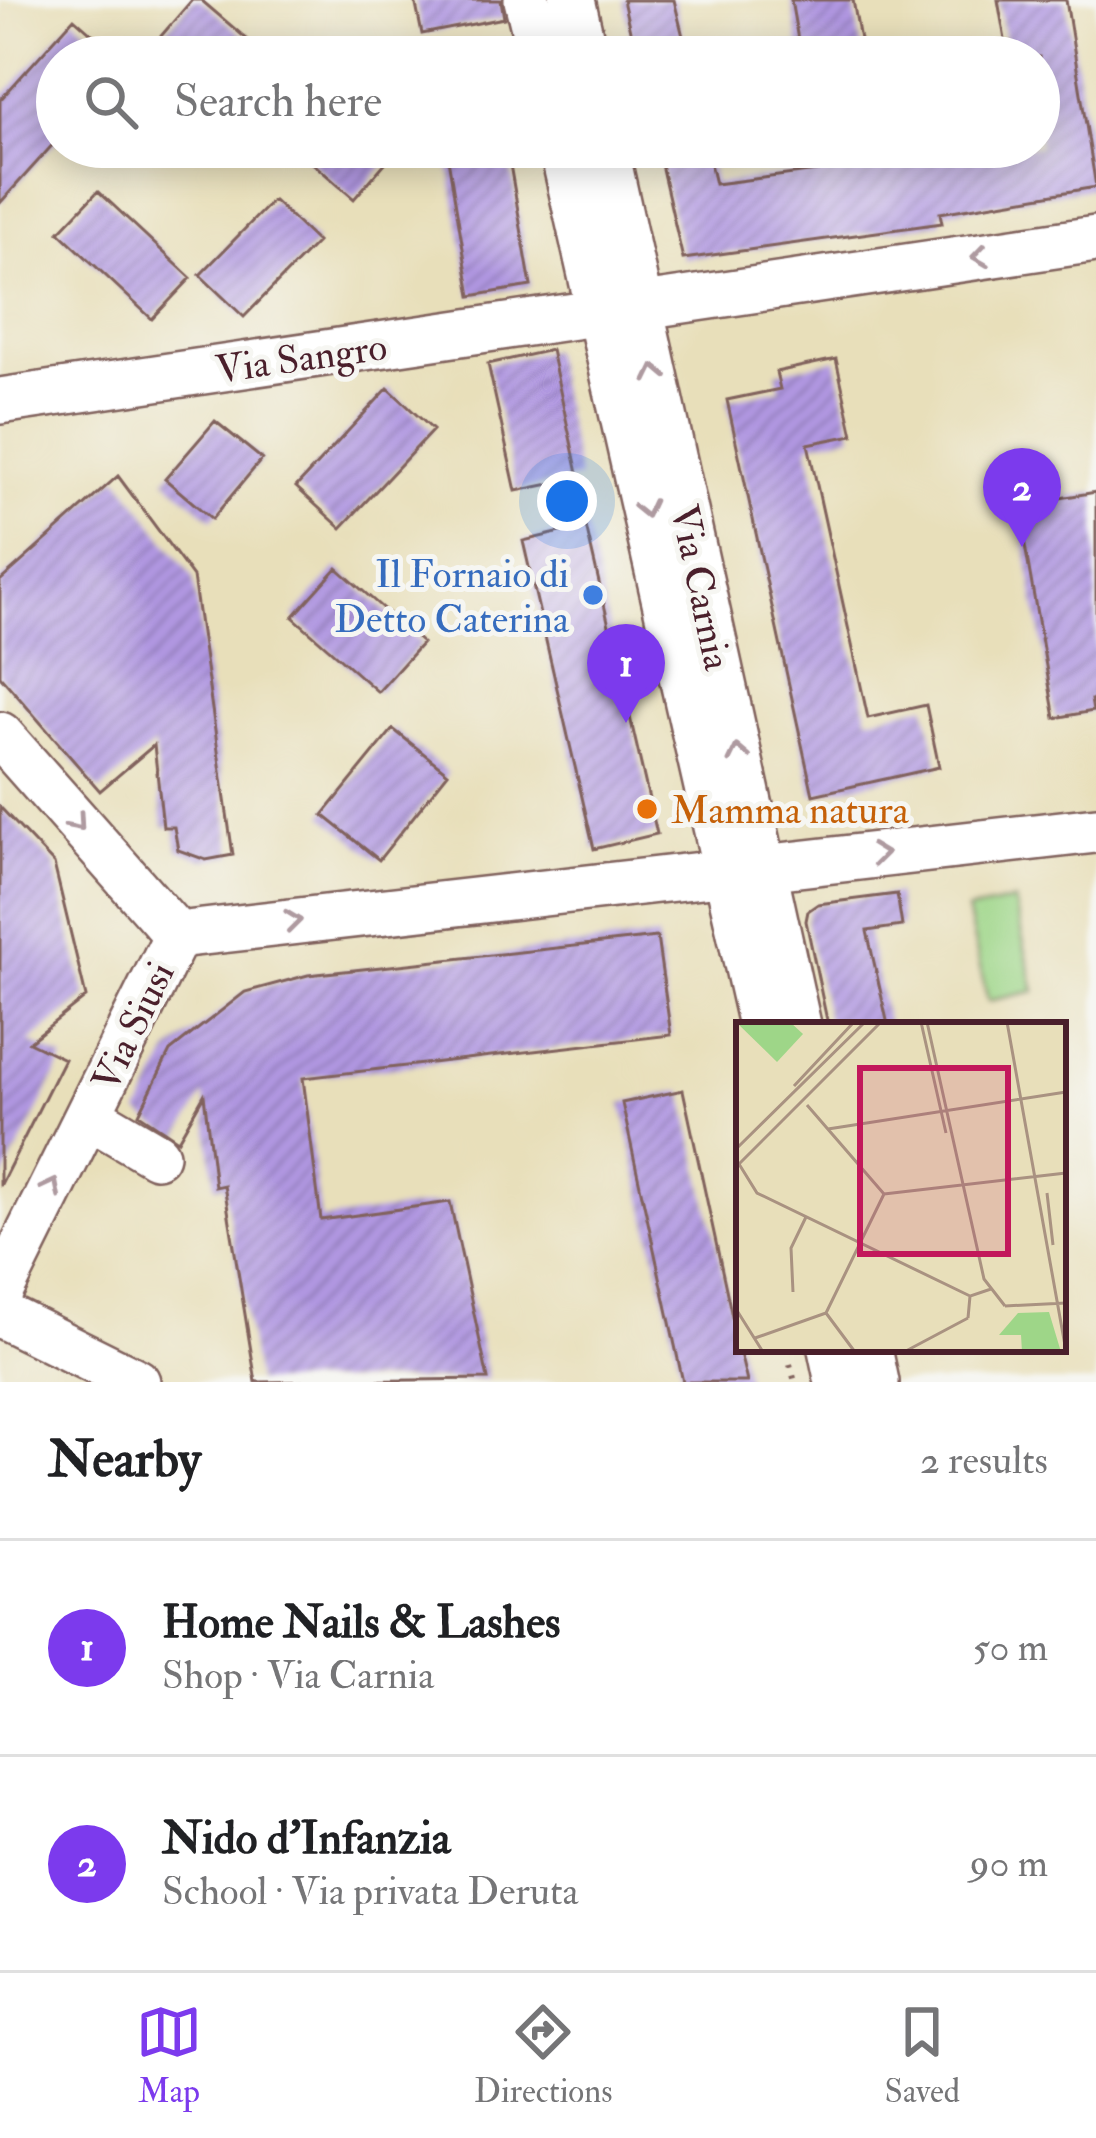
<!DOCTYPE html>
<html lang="en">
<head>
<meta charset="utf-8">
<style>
  :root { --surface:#fff; --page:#f2f2f2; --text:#202124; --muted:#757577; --line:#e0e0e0; --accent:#7c3aed }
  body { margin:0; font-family:"IM FELL Double Pica",serif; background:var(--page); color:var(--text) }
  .you { position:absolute; left:567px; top:501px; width:42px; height:42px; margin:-30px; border:9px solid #fff; border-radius:50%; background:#1a73e8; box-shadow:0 0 0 18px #1a73e833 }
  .badge { display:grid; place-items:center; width:78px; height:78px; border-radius:50%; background:var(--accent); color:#fff; font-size:39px; font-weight:700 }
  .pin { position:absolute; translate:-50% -99px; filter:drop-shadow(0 3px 6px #0008) }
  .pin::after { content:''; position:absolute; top:63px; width:42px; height:36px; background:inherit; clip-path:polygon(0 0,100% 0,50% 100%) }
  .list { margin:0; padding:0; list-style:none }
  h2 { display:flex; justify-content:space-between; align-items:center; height:156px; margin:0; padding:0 48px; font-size:51px }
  h2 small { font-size:39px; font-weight:400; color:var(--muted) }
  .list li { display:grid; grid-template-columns:78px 1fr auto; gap:36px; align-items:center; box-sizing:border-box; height:216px; padding:0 48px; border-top:3px solid var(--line) }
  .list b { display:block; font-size:45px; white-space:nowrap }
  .list p { margin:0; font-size:39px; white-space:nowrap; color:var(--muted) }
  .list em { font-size:39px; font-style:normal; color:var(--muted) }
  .icon { flex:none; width:66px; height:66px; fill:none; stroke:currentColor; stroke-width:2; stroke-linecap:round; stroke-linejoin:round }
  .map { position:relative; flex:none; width:1096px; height:1382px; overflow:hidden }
  .search { position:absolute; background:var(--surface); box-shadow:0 6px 30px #0003; left:36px; right:36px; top:36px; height:132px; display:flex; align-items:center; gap:30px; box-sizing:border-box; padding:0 42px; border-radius:66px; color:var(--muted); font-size:45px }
  .sheet { height:588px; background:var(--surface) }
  nav { display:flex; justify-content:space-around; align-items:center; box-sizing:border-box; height:168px; border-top:3px solid var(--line); background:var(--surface); font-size:33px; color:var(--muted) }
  nav a { display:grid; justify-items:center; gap:6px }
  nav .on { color:var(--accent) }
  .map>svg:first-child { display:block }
  .pitch { fill:#9ed688; stroke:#747a5a; stroke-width:3 }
  .building { fill:url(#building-hatch) }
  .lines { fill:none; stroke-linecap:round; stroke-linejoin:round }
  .minor-casing { stroke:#81625d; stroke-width:50 }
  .path { stroke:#81625d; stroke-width:6; stroke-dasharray:3 9; stroke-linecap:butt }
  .minor { stroke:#fff; stroke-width:45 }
  .oneway { stroke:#ae9aa0 }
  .shop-dot { fill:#3f7fe0; stroke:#f6f6f2; stroke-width:4.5 }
  .food-dot { fill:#e8710a; stroke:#f6f6f2; stroke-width:4.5 }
  .labels { text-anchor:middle; stroke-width:10; stroke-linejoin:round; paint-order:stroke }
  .street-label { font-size:39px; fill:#4a1f2b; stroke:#f6f6f2 }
  .shop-label { font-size:39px; fill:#366cbe; stroke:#f6f6f2; text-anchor:end }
  .food-label { font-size:39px; fill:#c56008; stroke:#f6f6f2; text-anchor:start }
  .inset-road { fill:none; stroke:#a99281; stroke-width:3 }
  .view { fill:#c2185b; fill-opacity:0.15; stroke:#c2185b; stroke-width:6 }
  .inset-edge { fill:none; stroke:#4a1f2b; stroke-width:6 }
</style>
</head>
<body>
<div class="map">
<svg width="1096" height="1382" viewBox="0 0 1096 1382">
  <defs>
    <pattern id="building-hatch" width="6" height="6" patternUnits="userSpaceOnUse" patternTransform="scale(3)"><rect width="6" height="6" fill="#b097e1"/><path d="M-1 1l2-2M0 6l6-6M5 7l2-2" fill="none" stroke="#917bb7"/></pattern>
  </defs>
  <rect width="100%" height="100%" fill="#f6f6f2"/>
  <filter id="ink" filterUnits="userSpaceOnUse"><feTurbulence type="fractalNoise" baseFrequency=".00833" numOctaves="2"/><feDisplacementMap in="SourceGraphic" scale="24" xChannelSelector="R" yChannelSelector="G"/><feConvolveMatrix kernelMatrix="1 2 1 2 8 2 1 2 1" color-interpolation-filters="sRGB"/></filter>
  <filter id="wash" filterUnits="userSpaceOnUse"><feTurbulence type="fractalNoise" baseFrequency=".004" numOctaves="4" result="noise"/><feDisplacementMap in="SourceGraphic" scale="48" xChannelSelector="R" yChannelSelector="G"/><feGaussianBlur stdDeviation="2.7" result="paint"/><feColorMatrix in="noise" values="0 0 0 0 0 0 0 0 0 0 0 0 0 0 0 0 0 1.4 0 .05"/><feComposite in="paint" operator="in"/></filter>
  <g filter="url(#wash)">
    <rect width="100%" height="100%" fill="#e8dfba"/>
    <path class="pitch" d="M1014,901L1035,991L988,1001L967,911Z"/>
    <g id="blocks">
      <path class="building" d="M192,0H201L268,57H143Z
        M415,0H501L504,18L422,34Z
        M623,0H674L688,57H636Z
        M791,0H853L863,57H801Z
        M998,0H1066L1096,187L940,213L942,223L683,259L657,147H706L715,184L879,163L876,147H928V152L957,147H1039V57H1008Z
        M74,18L118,57H57V140L0,203V100Z
        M294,147H399L354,199Z
        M446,147H507L531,286L471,296Z
        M98,191L191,278L152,319L59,232Z
        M273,200L317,242L244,317L200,275Z
        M551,350L579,478L516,491L488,364Z
        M836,359L853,435L808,444L868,718L926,705L939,767L813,795L727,400L780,389L776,372Z
        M388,388L433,430L341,528L296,487Z
        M215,421L262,459L212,519L165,479Z
        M118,476L193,577L233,855L206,860L178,850L174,827H163L154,745L100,791L0,676V581Z
        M1096,492V699L1091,700L1093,711L1055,718L1018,505Z
        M586,526L657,834L594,849L523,541Z
        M337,568L422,643L378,692L293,617Z
        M393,729L448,773L379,860L323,815Z
        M0,807L54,864L86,997L29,1042L64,1059L0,1186Z
        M897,894L902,926L867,931L888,1025H828L806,921L808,911L818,904Z
        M657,937L671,1035L303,1078L321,1220L450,1202L488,1379L256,1382L224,1185L215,1187L204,1095L178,1140L139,1114L170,1051L245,992L308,975Z
        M683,1090L739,1349L747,1382H683L622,1103Z"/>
    </g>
  </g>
  <g filter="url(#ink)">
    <use href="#blocks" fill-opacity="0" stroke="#81625d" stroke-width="3"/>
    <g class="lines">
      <defs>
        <path id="minor" d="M527,0L541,57
          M572,0L585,57
          M562,147L761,1025
          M605,147L798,1025
          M0,401L1096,239
          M0,735L177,935
          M177,935L1096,830
          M88,1115L156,1155
          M0,1292L177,935
          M0,1314L137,1382
          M831,1349L838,1382
          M869,1349L876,1382"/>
      </defs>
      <use href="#minor" class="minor-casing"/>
      <path class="path" d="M790,1364L795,1382"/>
      <use href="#minor" class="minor"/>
    </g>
    <defs><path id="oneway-chevron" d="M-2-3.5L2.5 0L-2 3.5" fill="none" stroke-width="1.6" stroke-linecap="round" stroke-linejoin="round" transform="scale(3)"/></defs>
    <g class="oneway">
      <use href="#oneway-chevron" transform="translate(980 256) rotate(172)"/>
      <use href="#oneway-chevron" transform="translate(655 373) rotate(-102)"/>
      <use href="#oneway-chevron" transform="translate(645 509) rotate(77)"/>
      <use href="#oneway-chevron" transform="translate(738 753) rotate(-102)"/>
      <use href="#oneway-chevron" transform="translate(77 823) rotate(49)"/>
      <use href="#oneway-chevron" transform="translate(879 854) rotate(-7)"/>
      <use href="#oneway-chevron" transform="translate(293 921) rotate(-7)"/>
      <use href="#oneway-chevron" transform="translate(52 1187) rotate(-63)"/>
    </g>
  </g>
  <circle class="shop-dot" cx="593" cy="595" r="12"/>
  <circle class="food-dot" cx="647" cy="809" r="12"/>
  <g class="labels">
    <g class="street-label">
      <text transform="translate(301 357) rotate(-8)" y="14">Via Sangro</text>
      <text transform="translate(702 587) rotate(78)" y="14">Via Carnia</text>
      <text transform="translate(132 1026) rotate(-64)" y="14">Via Siusi</text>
    </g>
    <g class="shop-label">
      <text x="569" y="587">Il Fornaio di<tspan x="569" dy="45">Detto Caterina</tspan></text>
    </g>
    <g class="food-label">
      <text x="671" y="823">Mamma natura</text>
    </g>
  </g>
  <g transform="translate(736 1022)">
    <rect width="330" height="330" fill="#e8dfba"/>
    <path d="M313,290L325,330H286L285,313H263L282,291Z" fill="#9ed688"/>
    <path d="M0,0H54L67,12L41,40Z" fill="#9ed688"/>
    <path class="inset-road" d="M185,0L210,111M191,0L248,257L269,284M271,0L330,329M58,64L118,0M71,83L148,172M92,107L330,70M0,127L129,0M3,142L21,171L234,274M1,144L145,0M311,171L317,223M148,172L330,151M57,270L55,226L70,195M269,284L330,281M0,287L27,330M90,291L119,330M232,296L234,274L255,267M19,316L90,291L148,172M168,330L232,296"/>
    <path class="view" d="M124,46H272V232H124Z"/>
    <rect width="330" height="330" class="inset-edge"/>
  </g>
</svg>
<div class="you"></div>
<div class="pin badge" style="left:626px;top:723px">1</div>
<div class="pin badge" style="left:1022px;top:547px">2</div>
<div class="search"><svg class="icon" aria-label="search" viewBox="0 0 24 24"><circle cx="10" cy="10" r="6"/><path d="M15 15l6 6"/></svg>Search here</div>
</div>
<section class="sheet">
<h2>Nearby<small>2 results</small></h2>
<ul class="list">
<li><span class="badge">1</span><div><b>Home Nails &amp; Lashes</b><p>Shop · Via Carnia</p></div><em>50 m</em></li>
<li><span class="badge">2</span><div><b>Nido d'Infanzia</b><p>School · Via privata Deruta</p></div><em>90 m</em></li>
</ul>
</section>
<nav>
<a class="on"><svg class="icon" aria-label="map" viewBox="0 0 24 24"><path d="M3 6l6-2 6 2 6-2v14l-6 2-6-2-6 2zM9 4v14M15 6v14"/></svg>Map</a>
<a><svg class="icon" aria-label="directions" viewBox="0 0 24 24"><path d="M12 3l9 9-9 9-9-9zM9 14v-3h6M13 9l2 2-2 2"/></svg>Directions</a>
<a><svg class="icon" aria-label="saved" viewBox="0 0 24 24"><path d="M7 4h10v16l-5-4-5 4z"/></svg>Saved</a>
</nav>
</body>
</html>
